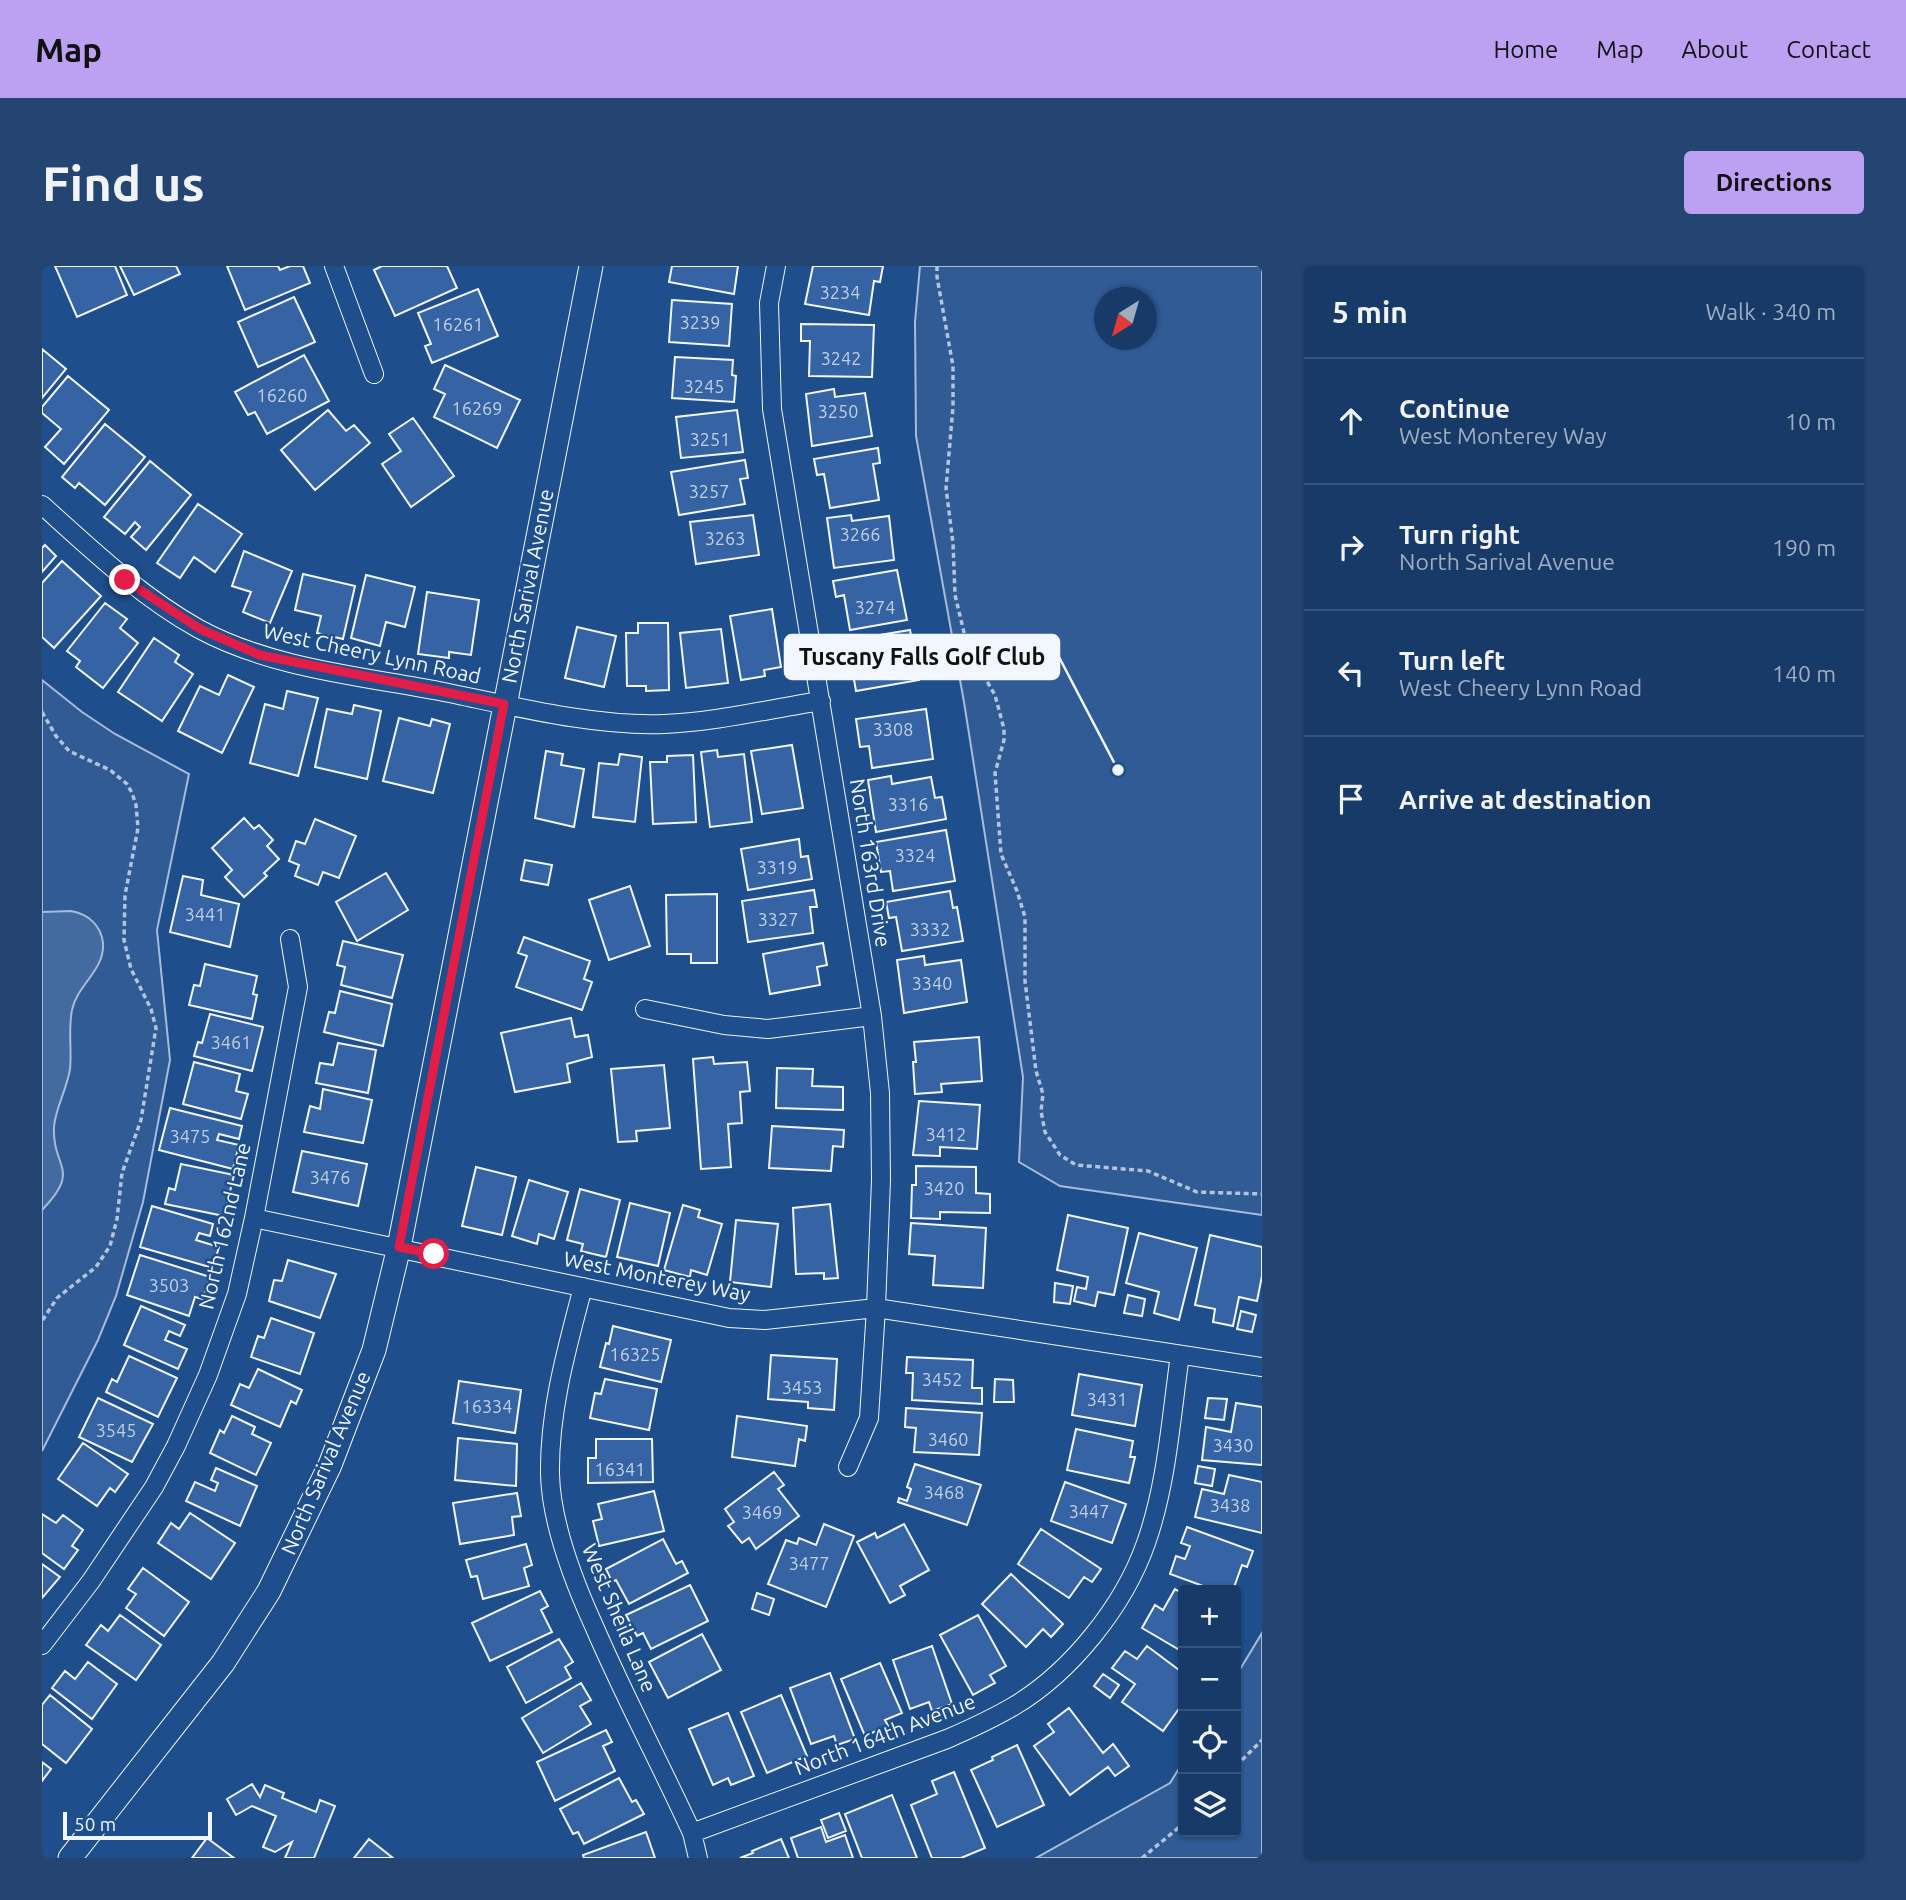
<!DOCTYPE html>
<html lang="en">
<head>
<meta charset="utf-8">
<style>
  :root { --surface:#173a69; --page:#244571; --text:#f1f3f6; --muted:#9eadc0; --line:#36547d; --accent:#bca0f2 }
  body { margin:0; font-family:Ubuntu,sans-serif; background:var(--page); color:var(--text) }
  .controls { position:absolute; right:21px; bottom:21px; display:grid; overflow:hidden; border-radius:7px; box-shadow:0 2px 5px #0004 }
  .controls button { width:63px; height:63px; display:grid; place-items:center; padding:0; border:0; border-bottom:2px solid var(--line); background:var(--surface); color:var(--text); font:35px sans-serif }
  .compass { position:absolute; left:1052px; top:21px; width:63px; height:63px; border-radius:50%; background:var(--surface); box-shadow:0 2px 5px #0004; rotate:217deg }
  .scale { position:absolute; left:21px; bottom:18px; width:149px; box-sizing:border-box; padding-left:7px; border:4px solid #f2f6ff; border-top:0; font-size:19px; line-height:24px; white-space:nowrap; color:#f2f6ff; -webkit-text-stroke:5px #1f4e8c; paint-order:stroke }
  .stop { position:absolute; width:21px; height:21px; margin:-16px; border:5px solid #e11d48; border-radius:50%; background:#fff }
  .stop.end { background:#e11d48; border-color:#fff; box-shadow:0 2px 7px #0008 }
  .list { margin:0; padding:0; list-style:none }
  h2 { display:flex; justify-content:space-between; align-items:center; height:91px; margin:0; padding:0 28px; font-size:30px }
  h2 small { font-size:23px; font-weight:400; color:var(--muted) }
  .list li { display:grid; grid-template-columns:46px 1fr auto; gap:21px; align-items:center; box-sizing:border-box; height:126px; padding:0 28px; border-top:2px solid var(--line) }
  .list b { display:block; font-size:26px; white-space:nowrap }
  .list p { margin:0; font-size:23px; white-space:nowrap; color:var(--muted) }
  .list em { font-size:23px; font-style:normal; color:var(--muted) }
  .icon { flex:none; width:38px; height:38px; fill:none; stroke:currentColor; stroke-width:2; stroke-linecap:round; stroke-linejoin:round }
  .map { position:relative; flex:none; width:1220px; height:1592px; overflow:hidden; border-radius:7px }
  header { display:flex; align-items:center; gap:42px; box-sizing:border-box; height:98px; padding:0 35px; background:var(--accent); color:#111 }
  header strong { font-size:33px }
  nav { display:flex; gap:38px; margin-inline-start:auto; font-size:24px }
  .intro { display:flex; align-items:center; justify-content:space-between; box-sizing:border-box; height:168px; padding:0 42px }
  h1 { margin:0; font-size:49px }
  .button { padding:18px 32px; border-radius:7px; background:var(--accent); color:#111; font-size:24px; font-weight:700 }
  main { display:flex; gap:42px; padding:0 42px }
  aside { flex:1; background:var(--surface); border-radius:7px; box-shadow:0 2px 5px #0004 }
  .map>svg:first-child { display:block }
  .built { fill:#305b95; stroke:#a8bbd7; stroke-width:2; fill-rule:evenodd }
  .water { fill:#446ba0; stroke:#a8bbd7; stroke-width:2 }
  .building { fill:#3563a3; stroke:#f2f6ff; stroke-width:2 }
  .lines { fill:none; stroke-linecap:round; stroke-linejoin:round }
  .minor-casing { stroke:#f2f6ff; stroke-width:20 }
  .tertiary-casing { stroke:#f2f6ff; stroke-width:25 }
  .path { stroke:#b3c4dc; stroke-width:3.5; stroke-dasharray:5 3.5; stroke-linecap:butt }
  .minor { stroke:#1f4e8c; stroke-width:18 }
  .tertiary { stroke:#1f4e8c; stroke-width:23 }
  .route { stroke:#e11d48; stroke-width:9 }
  .labels { text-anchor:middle; stroke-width:5; stroke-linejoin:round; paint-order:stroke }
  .number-label { font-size:18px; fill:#c3d1e8 }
  .street-label { font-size:21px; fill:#f2f6ff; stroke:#1f4e8c }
  .leader { fill:none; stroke:#f2f6ff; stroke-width:2.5 }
  .callout-dot { fill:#f2f6ff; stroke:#1f4e8c; stroke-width:2.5 }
  .callout { fill:#f2f6ff; stroke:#f2f6ff; stroke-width:2.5 }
  .callout-label { font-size:23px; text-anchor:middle; font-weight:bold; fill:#111 }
</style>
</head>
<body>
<header>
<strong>Map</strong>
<nav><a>Home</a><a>Map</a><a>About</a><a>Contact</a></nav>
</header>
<div class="intro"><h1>Find us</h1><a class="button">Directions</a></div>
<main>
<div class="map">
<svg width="1220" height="1592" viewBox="0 0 1220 1592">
  <rect width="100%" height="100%" fill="#1f4e8c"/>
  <path class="built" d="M878,0H1220V949L1018,920L977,896L981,811L922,436L874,170L873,56ZM1062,32H1104V74H1062Z
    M0,414L40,446L73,468L147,508L115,664L128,794L101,936L74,1030L56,1074L0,1185Z
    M1220,1367V1592H994L1128,1517L1141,1496V1566H1194V1410Z"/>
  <path class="water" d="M29,645C46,648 59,659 61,677C63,704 35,719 30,744C26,764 30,784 28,803C25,823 13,843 12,861C10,902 40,903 0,944V646Z"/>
  <path class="building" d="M13,0H73L85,29L35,51Z
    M78,0H134L138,8L92,29Z
    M185,0H236L238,4L248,0H261L268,17L203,44Z
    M340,0H405L415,22L353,50L332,4Z
    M630,0H696L692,28L627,16Z
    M771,0H841L838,16L832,15L827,49L763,38Z
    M436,23L456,70L390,97L383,80L389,78L376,47Z
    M252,31L273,76L216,101L196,56Z
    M630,34L690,38L687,80L627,76Z
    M759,58L832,59L830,111L767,110L768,75H759Z
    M0,83L24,103L0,132Z
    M262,89L287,135L225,168L213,146L206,149L193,126Z
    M633,91L691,94L690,109L694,110L692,136L630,132Z
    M403,99L478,134L455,182L392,151L403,128L392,123Z
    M26,110L67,144L22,198L3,181L19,163L0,147V141Z
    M792,123L793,131L823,127L830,170L770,180L764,128Z
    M286,144L304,165L312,159L328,177L273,224L239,184Z
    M695,144L701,186L639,192L634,151Z
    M371,152L412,210L369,241L340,198L359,185L347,168Z
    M63,158L103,191L63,239L37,217L33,222L20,211Z
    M836,182L838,197L831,198L837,234L788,242L782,208L775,209L772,193Z
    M703,194L706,212L698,213L703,238L637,249L629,206Z
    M108,195L149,229L104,284L89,271L98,261L93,256L83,268L62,251Z
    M156,238L200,268L173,306L152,291L138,312L115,297Z
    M711,249L717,289L654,298L648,256Z
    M809,249L810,255L847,250L852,294L792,302L785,252Z
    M3,279L14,290L0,306V282Z
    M202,285L250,305L228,357L201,346L209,326L190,320Z
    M20,295L59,330L12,382L0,371V317Z
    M855,304L865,354L808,364L802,329L794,331L791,315Z
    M261,308L313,320L301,373L275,367L279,350L253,344Z
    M324,309L373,321L363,361L344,356L338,380L309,372Z
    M385,326L437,334L429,389L407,386V392L376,388Z
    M63,337L85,353L78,362L96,377L61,422L34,401L38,395L25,385Z
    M730,343L739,401L722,404L723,410L699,414L688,350Z
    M596,357H626L627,424L604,425V420H585L584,367H596Z
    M535,361L574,370L562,421L523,412Z
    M679,363L686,417L644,422L638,367Z
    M868,364L877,414L814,425L810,402L806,403L801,375Z
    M112,372L137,389L133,396L151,408L120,455L76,426Z
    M186,409L212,421L180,487L136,465L158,420L177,429Z
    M245,425L276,432L256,510L208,497L223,438L241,443Z
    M312,439L339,445L325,513L273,501L285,443L310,448Z
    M884,443L891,493L830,502L827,480L818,481L814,453Z
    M357,452L388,460L390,453L408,458L391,527L341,515Z
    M750,479L761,542L720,548L709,485Z
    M675,484L676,491L702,488L710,556L668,561L659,486Z
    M504,485L521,488L519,499L542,503L532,561L493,552Z
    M578,488L600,491L593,556L551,551L557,497L576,499Z
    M651,489L654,556L611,558L608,496H625V490Z
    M849,510L850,518L889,511L893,532L900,531L904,553L834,566L826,514Z
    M202,552L212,563L217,559L231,574L225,580L237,593L222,607L225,610L202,631L183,611L190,604L170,582Z
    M273,553L314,570L297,612L281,606L276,619L253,610L257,599L247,595L254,575L263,578Z
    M904,564L913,615L851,625L848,605L839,606L834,576Z
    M757,573L759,591L766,590L770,613L706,624L699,583Z
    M483,594L510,599L506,619L479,614Z
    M344,607L366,644L315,675L294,636Z
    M141,610L161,614L159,629L197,638L188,681L128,666Z
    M588,620L608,680L567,694L547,634Z
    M772,624L775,641H768L771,667L706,676L700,635Z
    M908,625L911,642L915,641L921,675L860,685L854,651L847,652L844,636Z
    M675,628V697H649V688H625L624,629Z
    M482,671L548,695L542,713L550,716L540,744L474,721L485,690L476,687Z
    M301,675L361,689L350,732L299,719L303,701L295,699Z
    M781,677L785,699L775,701L778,719L728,728L721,688Z
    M882,690L883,699L919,694L925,736L862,747L855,694Z
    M163,698L215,710L211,728L215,729L210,753L147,739L152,719L158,720Z
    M298,725L350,738L341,780L282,766L287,746L293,747Z
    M168,748L221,761L210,805L152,790L156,776L160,777Z
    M529,752L533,771L546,769L550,791L525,798L528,816L473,826L459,767Z
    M937,771L940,815L899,818L900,826L873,828L871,796H874L872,776Z
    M296,777L334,784L326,827L274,817L278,797L291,799Z
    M671,791L672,798L705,796L708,825L698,826L700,857L686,858L689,901L659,903L651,793Z
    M152,796L198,808L194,825L206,828L199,853L141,838Z
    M622,799L628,862L594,865L595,875L576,876L569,803Z
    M735,802L771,803L770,820L801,821V844L734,842Z
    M281,823L330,834L321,877L262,866L268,840L278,843Z
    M877,835L938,839L935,883L898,881V890L871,889Z
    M128,842L200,860L197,873L177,868L175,874L197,879L191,903L117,884Z
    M730,860L802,864L801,881L791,880L789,905L727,902Z
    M260,885L325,898L316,940L251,926Z
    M139,898L192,909L182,950L123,938L127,922L133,924Z
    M874,900L934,901V927L948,928V947L898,946V953L869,952L870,919H874Z
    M434,901L474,911L460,969L420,960Z
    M487,914L526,926L512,973L497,968L495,978L470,970Z
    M538,923L578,934L564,991L539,985L541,978L525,974Z
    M588,937L628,947L616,1000L575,991Z
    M788,938L796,1012L782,1013V1007L754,1008L751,942Z
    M641,939L658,944L656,951L680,958L665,1009L649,1004L648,1011L622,1004Z
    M110,940L171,958L168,970L157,967L154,974L177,981L171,1002L98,981Z
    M1026,949L1086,962L1072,1029L1056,1026L1053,1040L1032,1035L1035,1021L1044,1023L1046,1011L1015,1004Z
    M694,954L736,958L729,1021L688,1016Z
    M869,957L944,962L941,1022L891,1019L893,990L867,988Z
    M1097,967L1155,982L1137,1054L1112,1047L1117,1026L1084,1017Z
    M1168,969L1220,981V1010L1215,1035L1197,1031L1191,1060L1171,1056L1173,1043L1153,1039Z
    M98,989L168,1011L161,1033L153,1031L147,1050L85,1029Z
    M246,994L294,1008L278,1052L227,1035L232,1014L240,1015Z
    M1013,1017L1031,1020L1028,1038L1012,1036Z
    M1086,1029L1103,1033L1100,1050L1082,1047Z
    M99,1040L143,1059L138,1070L127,1065L123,1074L145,1083L136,1103L82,1079Z
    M1199,1045L1214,1049L1210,1066L1195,1063Z
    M229,1052L272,1067L258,1108L209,1091L216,1070L222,1072Z
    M571,1060L629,1074L619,1116L558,1101L564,1077L567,1078Z
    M729,1089L795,1093L792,1144L766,1142V1136L726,1133Z
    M87,1090L135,1112L116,1151L64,1126L70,1113L75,1116Z
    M865,1091L931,1094L930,1122H940V1138L870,1134L871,1107H864Z
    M216,1103L260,1124L254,1138L249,1135L238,1161L189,1139L198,1118L207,1122Z
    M1037,1108L1100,1119L1093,1160L1030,1149Z
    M563,1113L615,1123L607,1164L548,1152L553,1127L559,1128Z
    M953,1113L971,1114L972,1136H952Z
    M417,1115L479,1124L473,1167L411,1157Z
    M56,1132L111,1158L90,1196L37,1171Z
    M1166,1132L1185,1133L1182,1154L1163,1152Z
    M1194,1137L1220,1141V1199L1160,1194L1164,1161L1189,1166Z
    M864,1142L940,1147L937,1189L872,1186L874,1162L863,1161Z
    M190,1150L213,1161L210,1168L229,1177L214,1209L168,1187L178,1164L182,1167Z
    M695,1150L765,1160L763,1175L757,1173L753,1200L690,1191Z
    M1034,1163L1091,1175L1088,1191H1093L1087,1217L1025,1204Z
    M416,1172L475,1178L474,1220L413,1214Z
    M554,1173H610L611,1216L546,1217V1192H554Z
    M41,1177L86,1208L73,1226L68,1222L55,1240L16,1213Z
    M873,1198L939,1219L925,1259L856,1236L857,1232L865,1235L869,1223L865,1221Z
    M1156,1200L1173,1203L1170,1220L1153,1217Z
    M174,1202L215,1220L198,1260L144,1235L153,1216L173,1225L176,1217L169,1214Z
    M732,1206L742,1219L736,1223L757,1250L714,1283L707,1272L700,1277L686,1260L692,1256L683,1243Z
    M1187,1209L1220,1216V1267L1153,1251L1160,1223L1182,1228Z
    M1023,1216L1084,1238L1070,1277L1009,1255Z
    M612,1225L622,1265L557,1280L551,1255L560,1253L556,1238Z
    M475,1227L479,1250L470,1251L472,1269L418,1278L411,1237Z
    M148,1247L193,1277L169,1313L116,1277L129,1257L137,1263Z
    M0,1248L14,1257L21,1249L41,1264L30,1280L36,1284L22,1303L0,1287Z
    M782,1258L812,1270L784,1341L726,1318L744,1274L755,1278L757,1272L774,1279Z
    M862,1258L887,1304L858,1320L863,1329L848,1337L815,1276L833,1267L835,1272Z
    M1145,1261L1211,1285L1205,1301L1200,1299L1191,1324H1172L1128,1308L1134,1290L1143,1293L1148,1280L1139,1277Z
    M999,1263L1059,1303L1050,1316L1042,1311L1027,1332L976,1298Z
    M621,1273L634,1298L640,1295L646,1307L587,1338L574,1314L570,1316L564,1303Z
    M484,1278L490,1299L482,1302L487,1320L441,1333L435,1310L429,1311L424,1294Z
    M0,1298L18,1311L0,1332Z
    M101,1302L147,1336L122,1370L84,1342L94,1328L86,1323Z
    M969,1308L1021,1358L1009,1371L1001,1363L984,1381L940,1338Z
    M648,1319L666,1355L609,1383L601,1367L595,1370L584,1349Z
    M1133,1323L1141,1328V1386L1100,1362L1113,1339L1121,1344Z
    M498,1325L506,1340L499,1344L510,1366L448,1395L430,1357Z
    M715,1327L732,1333L727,1349L710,1343Z
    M78,1349L119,1379L94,1414L44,1379L59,1359L66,1365Z
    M936,1349L964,1400L948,1409L953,1417L931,1429L898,1369Z
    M660,1368L679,1404L626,1432L607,1396Z
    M517,1373L531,1396L523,1401L529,1412L484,1437L465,1401Z
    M890,1380L910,1438L890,1445L887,1436L868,1443L851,1394Z
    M1105,1380L1141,1407V1437L1121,1465L1080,1436L1093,1418L1070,1402L1083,1385L1095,1393Z
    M46,1396L75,1418L50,1453L10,1422L23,1405L33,1413Z
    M838,1397L860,1447L843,1454L846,1460L823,1470L799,1413Z
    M788,1407L813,1473L795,1479L792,1470L769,1478L748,1422Z
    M1061,1408L1077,1419L1068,1432L1052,1420Z
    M539,1417L549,1434L538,1440L549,1458L501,1487L480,1452Z
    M8,1429L50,1463L24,1497L0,1478V1439Z
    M739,1429L765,1490L725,1507L699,1446Z
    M1027,1442L1061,1487L1071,1478L1087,1500L1073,1510L1066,1501L1028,1529L992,1480L1012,1466L1006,1458Z
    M686,1447L712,1510L689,1519L686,1512L671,1519L647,1463Z
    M564,1464L570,1476L561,1480L573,1505L513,1535L495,1496Z
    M975,1479L1002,1539L955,1561L929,1504L951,1494L950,1491Z
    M0,1496L9,1503L0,1515Z
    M912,1506L943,1582L919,1592H890L869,1539L895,1528L890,1515Z
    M577,1512L590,1536L594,1534L602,1548L542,1578L536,1566L531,1568L518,1543Z
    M210,1518L218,1531L223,1519L242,1527L240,1532L274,1546L278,1534L293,1540L272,1592H243L250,1576L233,1586L221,1581L234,1550L210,1540L194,1549L185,1533Z
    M850,1529L875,1592H820L803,1548Z
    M797,1547L804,1565L786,1572L779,1554Z
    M779,1561L784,1576L803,1569L811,1592H756L749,1572Z
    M604,1566L613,1592H542L541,1589Z
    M165,1572L192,1592H150Z
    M327,1573L351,1592H312Z
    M739,1573L747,1592H698L711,1587L710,1585Z"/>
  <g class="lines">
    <defs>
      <path id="minor" d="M292,0L332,108
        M734,0L727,37L730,143L830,750L838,827L839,914L834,1042L827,1152L806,1201
        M0,239C50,284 98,330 157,363C229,402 318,410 397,425C467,439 551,461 622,458C674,456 727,443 779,435
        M603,743L682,759L726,763L830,750
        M212,952L687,1052L723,1054L834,1042L1220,1101
        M541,1021C525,1082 507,1144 508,1208C509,1258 532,1316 552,1360C582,1430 618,1497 650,1567L656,1592
        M0,1379L49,1315L112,1221L134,1180L166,1109L195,1028L212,952L256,721L248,673
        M650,1567L905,1473C928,1463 950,1453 972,1440C1029,1406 1082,1340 1104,1277C1125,1218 1129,1151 1138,1089"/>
      <path id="tertiary" d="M28,1592L181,1397L227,1325L288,1199L332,1084L357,981L549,0"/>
    </defs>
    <use href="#minor" class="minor-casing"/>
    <use href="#tertiary" class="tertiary-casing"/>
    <path class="path" d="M895,0V11L911,100V141L904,222L911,277L913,329L926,383L953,429L962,463V474L953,507L959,588L975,625L983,651V715L994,805L1001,828L999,845L1003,866L1018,889L1034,899L1106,905L1155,926L1220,928
      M0,446L14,470L27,485L68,504L85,518L90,527L94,539L96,562L83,629L82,674L89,703L109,743L114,762L99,854L80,907L75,953L68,980L54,1001L15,1032L0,1055
      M1194,1500L1220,1474
      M1100,1592L1141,1558"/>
    <use href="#minor" class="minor"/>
    <use href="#tertiary" class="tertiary"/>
  </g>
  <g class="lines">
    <path class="route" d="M83,314L158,363L218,389L462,438L357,981L392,988"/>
  </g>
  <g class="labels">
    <g class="number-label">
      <text x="798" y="33">3234</text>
      <text x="658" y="63">3239</text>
      <text x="416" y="65">16261</text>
      <text x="799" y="99">3242</text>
      <text x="662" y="127">3245</text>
      <text x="240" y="136">16260</text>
      <text x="435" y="149">16269</text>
      <text x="796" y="152">3250</text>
      <text x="668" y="180">3251</text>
      <text x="667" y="232">3257</text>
      <text x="818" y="275">3266</text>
      <text x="683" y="279">3263</text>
      <text x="833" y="348">3274</text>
      <text x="851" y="470">3308</text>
      <text x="866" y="545">3316</text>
      <text x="873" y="596">3324</text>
      <text x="735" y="608">3319</text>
      <text x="163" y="655">3441</text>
      <text x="736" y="660">3327</text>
      <text x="888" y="670">3332</text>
      <text x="890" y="724">3340</text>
      <text x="189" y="783">3461</text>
      <text x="904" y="875">3412</text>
      <text x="148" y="877">3475</text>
      <text x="288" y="918">3476</text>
      <text x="902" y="929">3420</text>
      <text x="127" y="1026">3503</text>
      <text x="593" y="1095">16325</text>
      <text x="900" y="1120">3452</text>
      <text x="760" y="1128">3453</text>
      <text x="1065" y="1140">3431</text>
      <text x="445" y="1147">16334</text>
      <text x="74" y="1171">3545</text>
      <text x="906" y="1180">3460</text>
      <text x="1191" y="1186">3430</text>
      <text x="578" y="1210">16341</text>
      <text x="902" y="1233">3468</text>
      <text x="1188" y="1246">3438</text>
      <text x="1047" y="1252">3447</text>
      <text x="720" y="1253">3469</text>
      <text x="767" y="1304">3477</text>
    </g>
    <g class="street-label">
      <text transform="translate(486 320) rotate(-79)" y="7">North Sarival Avenue</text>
      <text transform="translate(330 388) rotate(12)" y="7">West Cheery Lynn Road</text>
      <text transform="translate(828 597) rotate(81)" y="7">North 163rd Drive</text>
      <text transform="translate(183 960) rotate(-77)" y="7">North 162nd Lane</text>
      <text transform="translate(615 1011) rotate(11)" y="7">West Monterey Way</text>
      <text transform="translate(284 1197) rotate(-67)" y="7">North Sarival Avenue</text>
      <text transform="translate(577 1352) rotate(67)" y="7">West Sheila Lane</text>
      <text transform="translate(843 1469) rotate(-21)" y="7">North 164th Avenue</text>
    </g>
  </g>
  <path class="leader" d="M1076 504L1017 391"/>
  <circle class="callout-dot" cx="1076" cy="504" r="7"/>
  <rect class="callout" x="743" y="369" width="274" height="44" rx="7"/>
  <g class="callout-label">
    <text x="880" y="399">Tuscany Falls Golf Club</text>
  </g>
</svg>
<div class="controls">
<button>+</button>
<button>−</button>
<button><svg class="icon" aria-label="locate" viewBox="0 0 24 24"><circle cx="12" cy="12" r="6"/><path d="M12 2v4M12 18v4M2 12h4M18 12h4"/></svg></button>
<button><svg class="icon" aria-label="layers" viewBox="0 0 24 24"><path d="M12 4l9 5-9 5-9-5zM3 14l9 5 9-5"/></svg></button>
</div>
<svg class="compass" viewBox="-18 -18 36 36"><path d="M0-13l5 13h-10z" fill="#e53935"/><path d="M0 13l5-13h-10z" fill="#9eadc0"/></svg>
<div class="scale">50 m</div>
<div class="stop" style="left:392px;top:988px"></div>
<div class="stop end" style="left:83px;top:314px"></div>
</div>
<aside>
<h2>5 min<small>Walk · 340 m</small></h2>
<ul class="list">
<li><svg class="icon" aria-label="ahead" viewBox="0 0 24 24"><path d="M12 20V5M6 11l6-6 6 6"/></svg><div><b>Continue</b><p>West Monterey Way</p></div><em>10 m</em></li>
<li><svg class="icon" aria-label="right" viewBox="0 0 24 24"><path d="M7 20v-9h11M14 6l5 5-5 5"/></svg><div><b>Turn right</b><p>North Sarival Avenue</p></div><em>190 m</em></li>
<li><svg class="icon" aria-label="left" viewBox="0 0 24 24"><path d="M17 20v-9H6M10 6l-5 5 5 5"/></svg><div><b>Turn left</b><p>West Cheery Lynn Road</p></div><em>140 m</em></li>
<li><svg class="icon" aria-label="arrive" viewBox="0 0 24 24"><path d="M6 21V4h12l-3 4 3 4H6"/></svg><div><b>Arrive at destination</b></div></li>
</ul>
</aside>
</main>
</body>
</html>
